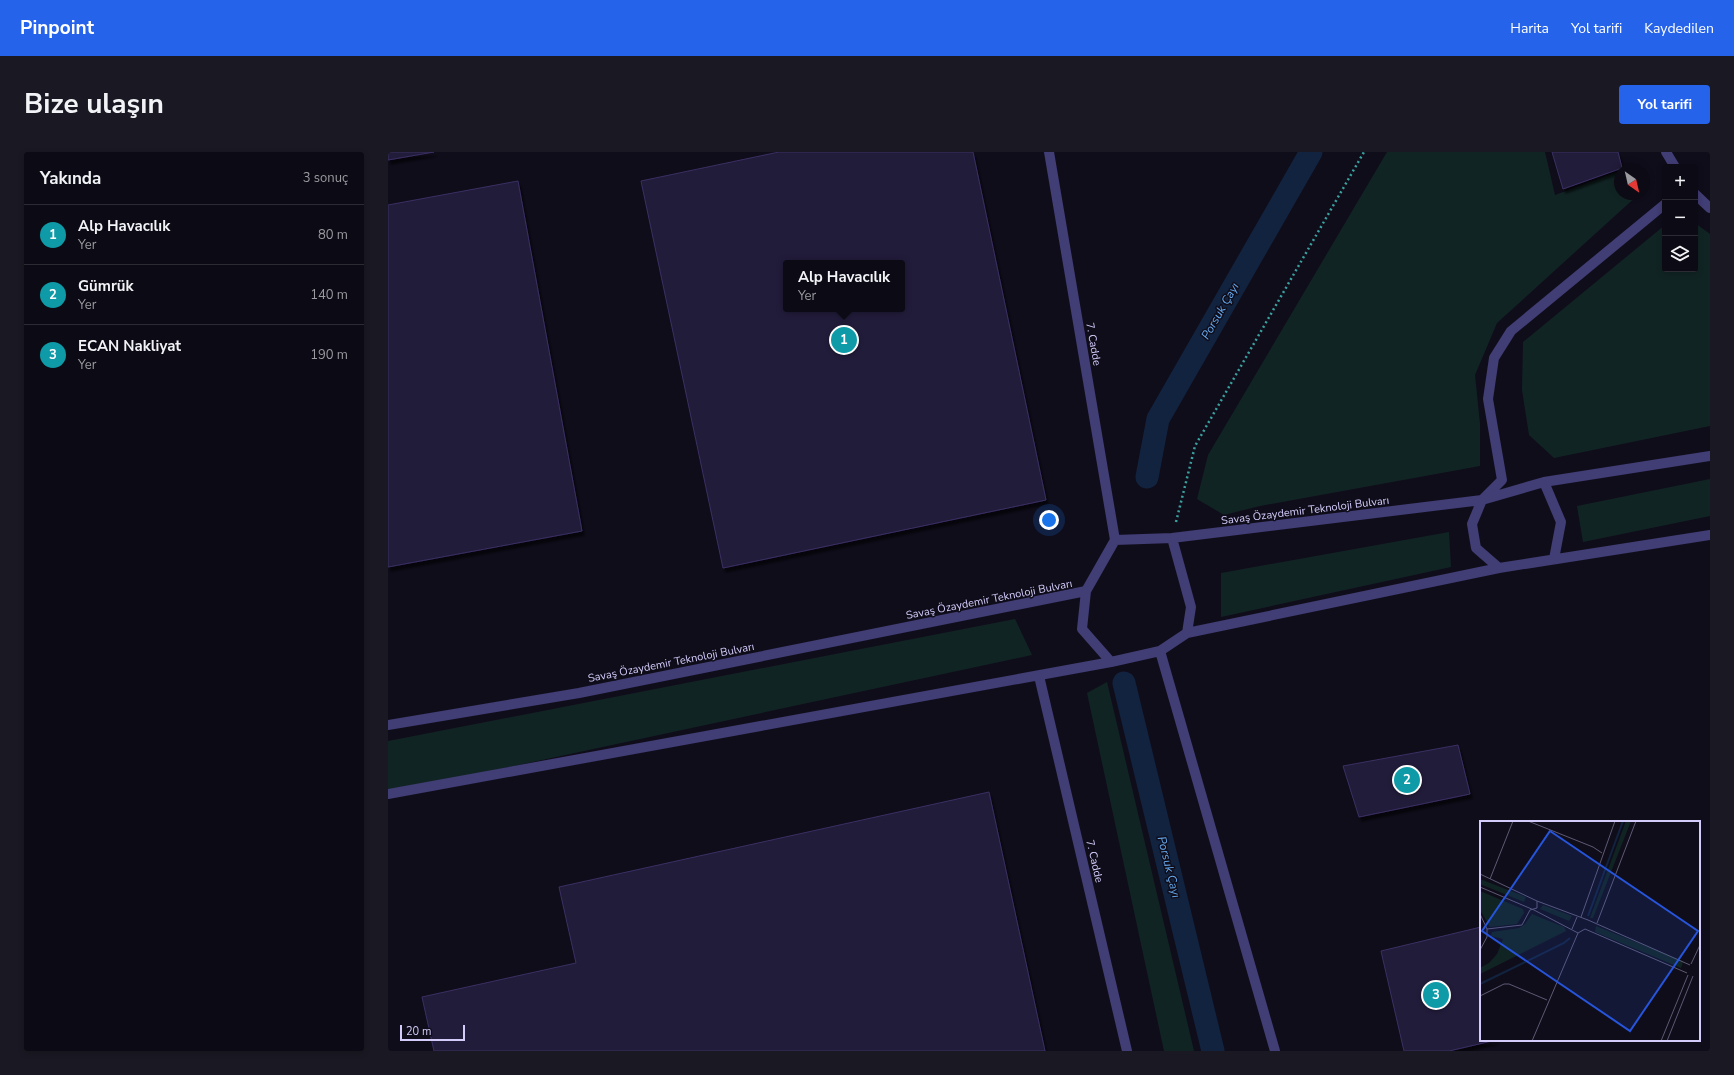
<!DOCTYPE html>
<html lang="tr">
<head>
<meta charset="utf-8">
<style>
  :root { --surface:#0c0a14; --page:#1a1822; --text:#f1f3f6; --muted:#9a9aa0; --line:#2c2b34; --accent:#2563eb }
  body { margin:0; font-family:"Nunito Sans",sans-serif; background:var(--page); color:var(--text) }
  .controls { position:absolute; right:12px; top:12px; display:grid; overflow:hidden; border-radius:4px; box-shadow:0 2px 6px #0003 }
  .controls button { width:36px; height:36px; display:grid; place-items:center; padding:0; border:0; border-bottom:1px solid var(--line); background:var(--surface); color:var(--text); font:20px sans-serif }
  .compass { position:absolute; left:1226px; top:12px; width:36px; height:36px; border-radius:50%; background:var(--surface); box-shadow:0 2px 6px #0003; rotate:146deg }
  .scale { position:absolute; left:12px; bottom:10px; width:65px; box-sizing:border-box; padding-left:4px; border:2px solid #d3ccfa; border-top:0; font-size:11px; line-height:14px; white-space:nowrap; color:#d3ccfa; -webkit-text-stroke:3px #100d1b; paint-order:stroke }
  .you { position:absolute; left:661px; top:368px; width:14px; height:14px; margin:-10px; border:3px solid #fff; border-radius:50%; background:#1a73e8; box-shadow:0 0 0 6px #1a73e833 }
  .badge { display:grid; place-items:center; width:26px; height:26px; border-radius:50%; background:var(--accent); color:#fff; font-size:13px; font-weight:700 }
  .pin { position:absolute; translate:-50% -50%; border:2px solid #fff; box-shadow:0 1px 4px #0006 }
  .popup { position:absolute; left:395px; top:108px; width:122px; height:52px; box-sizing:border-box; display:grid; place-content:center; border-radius:4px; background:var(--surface); filter:drop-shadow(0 1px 3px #0005); font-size:13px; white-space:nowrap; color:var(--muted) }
  .popup b { font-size:15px; color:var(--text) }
  .popup::after { content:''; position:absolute; left:50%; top:100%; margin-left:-8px; border:8px solid transparent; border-top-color:var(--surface) }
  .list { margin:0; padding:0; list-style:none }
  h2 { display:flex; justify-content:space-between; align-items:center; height:52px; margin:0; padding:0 16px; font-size:17px }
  h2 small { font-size:13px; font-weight:400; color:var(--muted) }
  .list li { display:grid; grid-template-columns:26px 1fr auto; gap:12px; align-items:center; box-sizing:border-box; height:60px; padding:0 16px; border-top:1px solid var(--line) }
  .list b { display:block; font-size:15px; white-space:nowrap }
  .list p { margin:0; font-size:13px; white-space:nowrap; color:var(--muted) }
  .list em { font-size:13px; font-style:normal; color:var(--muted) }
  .icon { flex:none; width:22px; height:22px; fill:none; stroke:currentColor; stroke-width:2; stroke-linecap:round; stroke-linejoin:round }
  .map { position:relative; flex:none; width:1322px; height:899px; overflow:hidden; border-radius:4px }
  header { display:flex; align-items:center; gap:24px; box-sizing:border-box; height:56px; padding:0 20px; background:var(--accent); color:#fff }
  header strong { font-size:19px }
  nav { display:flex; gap:22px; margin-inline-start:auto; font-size:14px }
  .intro { display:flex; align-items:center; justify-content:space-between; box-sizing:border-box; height:96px; padding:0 24px }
  h1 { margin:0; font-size:28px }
  .button { padding:10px 18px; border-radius:4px; background:var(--accent); color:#fff; font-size:14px; font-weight:700 }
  main { display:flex; gap:24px; padding:0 24px }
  aside { flex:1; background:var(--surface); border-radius:4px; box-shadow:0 2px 6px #0003 }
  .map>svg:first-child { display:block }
  .green { fill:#112424 }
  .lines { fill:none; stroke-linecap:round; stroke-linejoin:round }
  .canal { stroke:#12233f; stroke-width:23 }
  .building { fill:#221b3a; stroke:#3b3063; fill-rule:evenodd; filter:url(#shadow) }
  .path { stroke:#39a19e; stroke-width:2.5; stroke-dasharray:2 3; stroke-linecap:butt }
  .street { stroke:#413d75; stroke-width:10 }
  .labels { text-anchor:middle; stroke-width:3; stroke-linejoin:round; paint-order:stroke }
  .street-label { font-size:11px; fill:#d3ccfa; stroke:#100d1b }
  .water-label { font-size:12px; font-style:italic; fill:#65abef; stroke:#100d1b }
  .inset-river { fill:none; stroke:#12233f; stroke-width:2 }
  .inset-road { fill:none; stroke:#5e5974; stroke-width:1 }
  .view { fill:#2654da; fill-opacity:0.15; stroke:#2654da; stroke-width:2 }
  .inset-edge { fill:none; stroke:#d3ccfa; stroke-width:2 }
</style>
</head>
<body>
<header>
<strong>Pinpoint</strong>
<nav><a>Harita</a><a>Yol tarifi</a><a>Kaydedilen</a></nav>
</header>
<div class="intro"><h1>Bize ulaşın</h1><a class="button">Yol tarifi</a></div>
<main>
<aside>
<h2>Yakında<small>3 sonuç</small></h2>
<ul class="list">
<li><span class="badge" style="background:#0f9aa8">1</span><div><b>Alp Havacılık</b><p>Yer</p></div><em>80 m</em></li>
<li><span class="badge" style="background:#0f9aa8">2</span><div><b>Gümrük</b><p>Yer</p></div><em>140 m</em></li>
<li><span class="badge" style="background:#0f9aa8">3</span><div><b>ECAN Nakliyat</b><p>Yer</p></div><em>190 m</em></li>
</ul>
</aside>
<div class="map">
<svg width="1322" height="899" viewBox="0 0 1322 899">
  <defs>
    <filter id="shadow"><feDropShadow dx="2.5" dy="4.5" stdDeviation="1" flood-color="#0009"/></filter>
  </defs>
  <rect width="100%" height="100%" fill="#100d1b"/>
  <path class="green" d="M999,0H1157L1167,43L1232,19V42H1251L1109,171L1087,223L1092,272V314L872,354L836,363L809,347L820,303Z
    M1307,71L1322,82V274L1166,306L1141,283L1134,238L1135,190L1277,73V117H1307Z
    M1322,327V364L1195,390L1189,354Z
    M1061,380L1063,415L833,465V421Z
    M627,467L644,503L0,641V589Z
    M719,530L806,899H776L699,541Z"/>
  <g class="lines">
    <path class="canal" d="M759,325L770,267L923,0
      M736,531L825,899"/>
  </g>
  <path class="building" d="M0,0H46L0,8Z
    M391,0H585L658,348L335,416L253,29ZM398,111H514V157H398Z
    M1164,0H1230L1234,16L1175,37Z
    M130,29L194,379L0,415V53Z
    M1070,593L1082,642L971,665L955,614Z
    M601,640L657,899H46L34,845L188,811L171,735Z
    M1093,775V888H1108L1061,899H1016L993,799Z"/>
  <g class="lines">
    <path class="path" d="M788,370L807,294L976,0"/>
    <path class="street" d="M661,0L727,388
      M1278,0L1287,15
      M1307,42L1322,56
      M1156,330L1173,370L1166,407
      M784,386L803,455L799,481
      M1111,416L1088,396L1084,372L1094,348L1114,328L1100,247L1106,206L1123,179L1277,52
      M698,439L694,477L723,510
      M772,499L887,899
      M651,524L739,899
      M0,573L191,541L698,439L727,388L784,386L1094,348L1156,330L1322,304
      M0,642L723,510L772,499L799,481L1111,416L1322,383"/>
  </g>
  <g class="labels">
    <g class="street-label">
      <text transform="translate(706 192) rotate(80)" y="4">7. Cadde</text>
      <text transform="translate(917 358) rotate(-7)" y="4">Savaş Özaydemir Teknoloji Bulvarı</text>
      <text transform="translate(601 447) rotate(-11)" y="4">Savaş Özaydemir Teknoloji Bulvarı</text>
      <text transform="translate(283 510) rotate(-11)" y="4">Savaş Özaydemir Teknoloji Bulvarı</text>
      <text transform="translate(707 709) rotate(77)" y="4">7. Cadde</text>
    </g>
    <g class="water-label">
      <text transform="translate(832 159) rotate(-60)" y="4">Porsuk Çayı</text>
      <text transform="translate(781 715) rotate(76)" y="4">Porsuk Çayı</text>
    </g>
  </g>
  <g transform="translate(1092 669)">
    <rect width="220" height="220" fill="#100d1b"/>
    <path d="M146,0H151L113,97H110ZM0,58L46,76L44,81L0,63ZM0,70L43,88L44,92L37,103L10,106L0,89ZM63,84L92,95L89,100L60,88ZM52,93L84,106L86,110L0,153V147L9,142L17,133L23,118L11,115L12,111L39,107L45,103ZM116,105L203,140L202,144L201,147L115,111Z" fill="#112424"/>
    <path class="inset-river" d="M108,95L143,0M0,163L84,122L90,117"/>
    <path class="inset-road" d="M48,0L113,26L122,32M0,53L57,80L108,99L210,144M10,58L33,0M0,66L54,89L98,112L105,108L207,152M0,93L7,108V116L0,129M101,96L135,0M117,102L156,0M7,108L42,104L50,89L57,87V80M92,108L97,96M211,143L220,124M0,175L24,163H29L67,179M52,220L98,112M181,220L208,154M187,220L213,155"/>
    <path class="view" d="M70,10L218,110L150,210L2,110Z"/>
    <rect width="220" height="220" class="inset-edge"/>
  </g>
</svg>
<div class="controls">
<button>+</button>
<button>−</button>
<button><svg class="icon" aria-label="layers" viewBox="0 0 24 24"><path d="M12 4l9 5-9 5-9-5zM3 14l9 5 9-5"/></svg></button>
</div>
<svg class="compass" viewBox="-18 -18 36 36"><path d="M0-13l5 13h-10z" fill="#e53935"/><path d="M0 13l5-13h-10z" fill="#9a9aa0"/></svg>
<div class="scale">20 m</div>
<div class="you"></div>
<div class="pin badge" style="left:456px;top:188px;background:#0f9aa8">1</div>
<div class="popup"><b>Alp Havacılık</b>Yer</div>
<div class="pin badge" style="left:1019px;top:628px;background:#0f9aa8">2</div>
<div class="pin badge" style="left:1048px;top:843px;background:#0f9aa8">3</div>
</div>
</main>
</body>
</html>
